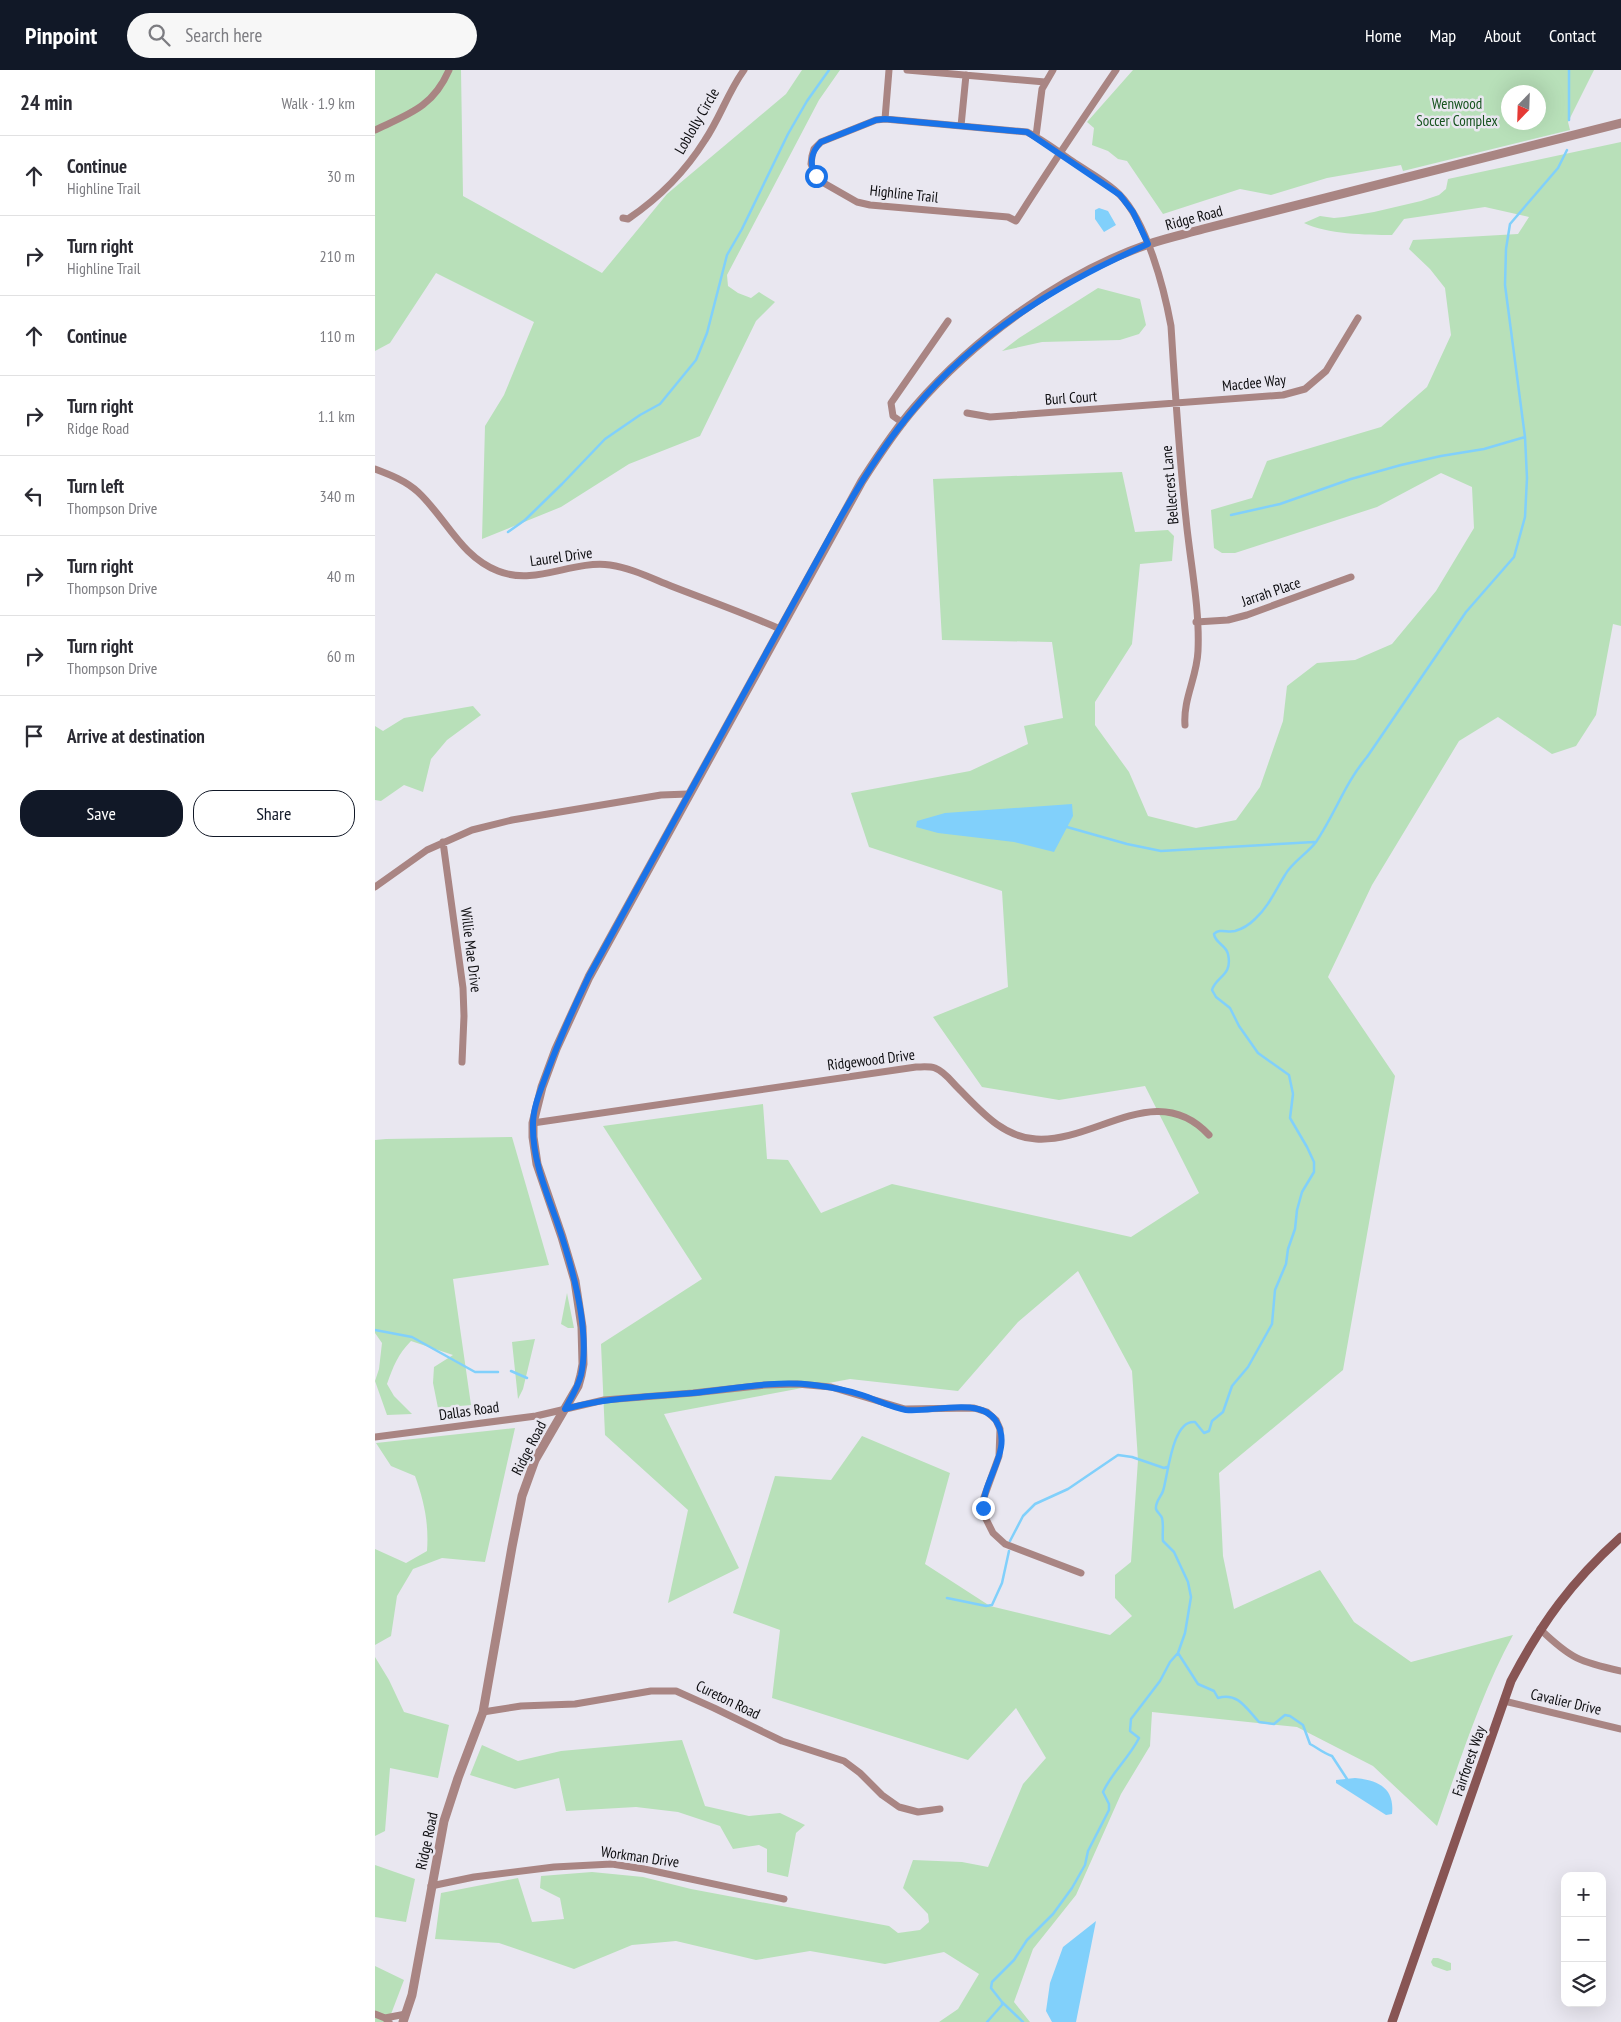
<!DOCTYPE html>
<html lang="en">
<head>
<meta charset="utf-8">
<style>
  :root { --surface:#fff; --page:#f7f7f7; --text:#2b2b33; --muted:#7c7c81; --line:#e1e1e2; --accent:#111827 }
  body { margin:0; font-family:"PT Sans Narrow",sans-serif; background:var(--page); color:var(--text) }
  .controls { position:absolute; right:15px; bottom:15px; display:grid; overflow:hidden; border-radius:10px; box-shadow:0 5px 20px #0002 }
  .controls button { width:45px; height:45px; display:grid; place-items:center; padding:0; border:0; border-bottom:1px solid var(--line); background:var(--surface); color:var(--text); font:25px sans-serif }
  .compass { position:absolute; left:1126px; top:15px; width:45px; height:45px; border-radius:50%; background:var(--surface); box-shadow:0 5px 20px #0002; rotate:203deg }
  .stop { position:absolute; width:15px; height:15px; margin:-11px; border:4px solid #1a73e8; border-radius:50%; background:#fff }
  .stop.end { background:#1a73e8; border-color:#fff; box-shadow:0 1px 5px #0008 }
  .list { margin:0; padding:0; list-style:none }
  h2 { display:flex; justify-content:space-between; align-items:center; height:65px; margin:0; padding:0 20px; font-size:21px }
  h2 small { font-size:16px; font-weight:400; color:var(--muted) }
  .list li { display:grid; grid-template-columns:32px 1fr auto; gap:15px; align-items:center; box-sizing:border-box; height:80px; padding:0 20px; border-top:1px solid var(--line) }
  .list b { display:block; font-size:19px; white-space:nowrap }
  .list p { margin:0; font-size:16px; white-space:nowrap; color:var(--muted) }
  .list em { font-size:16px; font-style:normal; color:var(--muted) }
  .actions { display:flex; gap:10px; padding:15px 20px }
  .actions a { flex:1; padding:11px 0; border:1px solid var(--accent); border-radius:20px; text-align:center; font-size:18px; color:var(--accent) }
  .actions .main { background:var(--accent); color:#fff }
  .icon { flex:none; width:28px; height:28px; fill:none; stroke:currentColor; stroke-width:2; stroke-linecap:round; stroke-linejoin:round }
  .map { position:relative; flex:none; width:1246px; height:1952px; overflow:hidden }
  header { display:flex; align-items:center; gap:30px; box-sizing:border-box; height:70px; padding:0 25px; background:var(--accent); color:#fff }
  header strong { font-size:24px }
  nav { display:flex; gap:28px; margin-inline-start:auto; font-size:18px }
  .search { width:350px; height:45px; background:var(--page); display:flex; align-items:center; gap:12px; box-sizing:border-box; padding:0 18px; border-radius:28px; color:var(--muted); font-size:19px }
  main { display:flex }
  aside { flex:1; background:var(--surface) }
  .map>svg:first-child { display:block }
  .green { fill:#b8e0b9; fill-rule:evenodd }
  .water { fill:#81d0fb }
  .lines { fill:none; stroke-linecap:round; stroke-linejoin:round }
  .stream { stroke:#81d0fb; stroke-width:2.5 }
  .minor { stroke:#a98583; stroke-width:7 }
  .tertiary { stroke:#a98583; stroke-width:9 }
  .secondary { stroke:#885554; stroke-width:9 }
  .route { stroke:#1a73e8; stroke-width:6 }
  .labels { text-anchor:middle; stroke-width:5; stroke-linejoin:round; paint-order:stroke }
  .park-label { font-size:15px; fill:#16531f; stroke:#e9e7f0 }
  .street-label { font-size:15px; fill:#0d0d10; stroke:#e9e7f0 }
</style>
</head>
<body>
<header>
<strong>Pinpoint</strong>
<div class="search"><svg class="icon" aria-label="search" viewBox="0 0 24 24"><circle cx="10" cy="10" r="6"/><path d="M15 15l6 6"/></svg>Search here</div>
<nav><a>Home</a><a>Map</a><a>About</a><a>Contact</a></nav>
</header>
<main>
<aside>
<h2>24 min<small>Walk · 1.9 km</small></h2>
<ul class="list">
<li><svg class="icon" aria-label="ahead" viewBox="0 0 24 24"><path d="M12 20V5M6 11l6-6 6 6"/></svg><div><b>Continue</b><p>Highline Trail</p></div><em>30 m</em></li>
<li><svg class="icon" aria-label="right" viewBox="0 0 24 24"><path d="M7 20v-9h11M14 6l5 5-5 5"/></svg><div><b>Turn right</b><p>Highline Trail</p></div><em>210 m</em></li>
<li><svg class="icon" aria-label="ahead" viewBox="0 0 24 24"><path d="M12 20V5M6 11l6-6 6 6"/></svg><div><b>Continue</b></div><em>110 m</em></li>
<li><svg class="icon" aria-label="right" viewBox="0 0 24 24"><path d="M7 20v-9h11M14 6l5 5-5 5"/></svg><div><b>Turn right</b><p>Ridge Road</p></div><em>1.1 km</em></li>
<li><svg class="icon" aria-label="left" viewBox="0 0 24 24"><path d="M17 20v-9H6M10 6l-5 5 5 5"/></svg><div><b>Turn left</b><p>Thompson Drive</p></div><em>340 m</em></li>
<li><svg class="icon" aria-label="right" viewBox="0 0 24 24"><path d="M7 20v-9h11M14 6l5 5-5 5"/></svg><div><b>Turn right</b><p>Thompson Drive</p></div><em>40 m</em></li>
<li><svg class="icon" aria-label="right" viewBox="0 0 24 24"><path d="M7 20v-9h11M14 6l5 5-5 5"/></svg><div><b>Turn right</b><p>Thompson Drive</p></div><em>60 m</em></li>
<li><svg class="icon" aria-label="arrive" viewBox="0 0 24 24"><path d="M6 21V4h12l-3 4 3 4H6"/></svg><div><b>Arrive at destination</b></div></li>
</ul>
<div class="actions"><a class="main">Save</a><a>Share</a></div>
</aside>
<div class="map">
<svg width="1246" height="1952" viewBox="0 0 1246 1952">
  <rect width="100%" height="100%" fill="#e9e7f0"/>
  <path class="green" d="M0,0H86L88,126L227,203L292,124L411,24L427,0H465L444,30L352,205L353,216L363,223L376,228L384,222L400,232L381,251L325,366L254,394L186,437L107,469L110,356L129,325L159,252L61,203L15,273L0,281Z
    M758,0H1219L1193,52L1195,60L1028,101L1026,95L952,108L896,125L865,119L788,144L752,91L743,89L733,81L717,75L719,58L712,52ZM1134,22H1164V52H1134Z
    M1246,72V556L1238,554L1221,645L1201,676L1177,684L1123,647L1084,671L997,815L953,907L1020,1006L968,1300L844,1403L848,1486L859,1539L945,1500L979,1552L1036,1592L1138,1565C1105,1626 1085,1691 1062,1756L998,1696L922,1657L777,1642L775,1676L746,1724L701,1825L658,1879L639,1932L655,1952H564L583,1939L604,1904L569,1882L510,1894L435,1881L381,1890L301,1871L257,1875L199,1899L124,1873L60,1869L66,1823L143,1808L157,1852L189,1849L185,1828L165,1818L166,1806L217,1802L268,1807L316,1819L514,1856L523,1863L545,1860L554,1852L553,1844L528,1818L538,1790L587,1792L613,1797L648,1714L671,1688L641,1638L593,1690L397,1628L405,1560L358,1543L400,1406L456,1410L487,1366L575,1403L550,1494L615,1536L735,1565L757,1546L740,1528V1505L756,1492L763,1390L757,1301L703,1201L643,1252L583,1321L475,1309L289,1344L364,1498L293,1533L313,1440L230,1365L226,1274L327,1209L228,1056L388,1034L392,1089L413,1090L446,1143L517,1114L756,1167L824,1123L770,1016L684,1030L607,1017L558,947L633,917L627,821L494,777L476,723L595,701L653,674L649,656L688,648L677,572L567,570L558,409L747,402L760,462L793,460L799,466L797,491L765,494L757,574L720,632V655L754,702L773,746L821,758L861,750L885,717L908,651L912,616L942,593L980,590L1017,574L1061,521L1099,458L1097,417L1066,403L1002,437L860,483H847L839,478L836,440L877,428L892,391L1006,357L1052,317L1076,265L1070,218L1055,199L1034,179L1038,170L1143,164L1154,147L1110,137L1029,149L1017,165C991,165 952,164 929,153L945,146L959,148L969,147L999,142L1046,131L1064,125L1071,119L1073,109Z
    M723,218L765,229L771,255L764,264L745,270L667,272L627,281L644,268Z
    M98,636L106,645L72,670L56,689L48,722L29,715L6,731L0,730V656L8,661L29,648Z
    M137,1067L174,1195L78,1209L96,1335L63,1338L58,1313L59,1297L78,1285L36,1271C23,1284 18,1297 12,1314L19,1326L37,1344L12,1345L0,1311L4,1299L7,1273L0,1263V1070L11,1069Z
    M192,1223L199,1258H193L186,1254Z
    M160,1269L148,1319L143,1329L137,1272Z
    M140,1358L110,1492L67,1488L38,1499L22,1526L16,1566L0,1575V1479L31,1493L52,1481C54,1453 49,1431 40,1406L16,1396L1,1373Z
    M0,1587L14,1610L29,1642L74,1655L63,1708L15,1698L10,1761L0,1766Z
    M307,1670L330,1736L374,1746L405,1743L430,1755L421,1763L413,1807L392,1802V1779L384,1775L358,1779L345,1756L303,1742L261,1737L191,1741L184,1708L140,1719L95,1705L107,1675L143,1691L186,1681Z
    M0,1795L40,1809L31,1852L0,1847Z
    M1058,1888H1063L1076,1893V1900L1072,1901L1058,1896L1056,1892Z
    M0,1896L29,1910L13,1952H0Z"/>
  <path class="water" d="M724,138L733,141L741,155L729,162L720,149V140Z
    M697,734L698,746L679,782L639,772L563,763L541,757L542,751L570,743Z
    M980,1708C1003,1710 1020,1718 1017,1744L1011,1745L961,1713V1710Z
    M721,1851L701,1952H677L671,1941L675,1913L688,1877Z"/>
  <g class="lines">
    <path class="stream" d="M1194,0V50
      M856,445L905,434L976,409L1026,395L1066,386L1109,379L1150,367
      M133,462L150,450L187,414L230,369L265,345L285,334L321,290L332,263L352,185L367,159L413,64L432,31L454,0
      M692,757L752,774L786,781L939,772
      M0,1260L37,1267L100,1302H123
      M136,1301L152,1308
      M635,1471L648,1446L660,1434L693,1419L743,1385L757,1387L789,1398L792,1397
      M572,1528L611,1536L617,1535L627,1513L634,1481
      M803,1583L823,1614L839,1621L843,1628C863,1622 871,1638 884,1652L899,1654L910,1645L915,1646L928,1655L935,1674C943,1678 948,1683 957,1686L972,1709
      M627,1932L648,1952
      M612,1952L627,1935V1932L616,1918L617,1912L639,1890L652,1870L678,1844L697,1818L710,1795L713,1781L734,1740V1734L728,1722C737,1702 754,1688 764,1668L755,1661L756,1649L785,1611L795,1592L803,1583L810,1563L816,1527L813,1512L799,1482L788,1471C787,1464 789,1455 787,1448C786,1445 782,1442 781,1439C780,1432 786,1427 788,1421C793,1406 797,1349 820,1352L829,1363L834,1361L837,1351L848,1342L857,1316L873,1297L897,1254L900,1220L911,1194L913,1179L920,1159L922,1140L927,1122L939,1102V1092L932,1077L915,1048L918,1024L914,1005L883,983L864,956L855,938L841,927L837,920C841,906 858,906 853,884C851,875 840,873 839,864C845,858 852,863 860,861C867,859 875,854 880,849C894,836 900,821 910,805C917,792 932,784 941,772C960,744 970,713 992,687L1091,542L1139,487L1150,447L1152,408L1150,367L1130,215L1131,179L1135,154L1183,98L1192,80"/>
    <path class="minor" d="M532,0L670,12
      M741,0C707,50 673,100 641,151L633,147L495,135L482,132L447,112L441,106L436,94L437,86L439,79L446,72L501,50L510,49L652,62C668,70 682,81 697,91C713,102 731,111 744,124C772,152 789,218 796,256C800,320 804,385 811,449C815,491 825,538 823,581C822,607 808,629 810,655
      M510,49L514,0
      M586,56L591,5
      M0,60C34,44 58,37 74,0
      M661,66L667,19L678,0
      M248,148L253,149C284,128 310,102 330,70C345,48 353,22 369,0
      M592,343L615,347L908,325L930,319L951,301L983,248
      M528,353L518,346L516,333L573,251
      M0,399C16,405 31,411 43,422C71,448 86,487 123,501C160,516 197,490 235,495C256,498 276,508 296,516C332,530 369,543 405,559
      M821,552L853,550L872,545L976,507
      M68,772L88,918L89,946L87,992
      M0,817L52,780L97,760L137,750L286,725L313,724
      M158,1053L541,997C547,997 554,996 560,998C570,1002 576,1011 583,1018C605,1040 627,1067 661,1069C721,1073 781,1008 834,1065
      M0,1367L161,1346L229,1330L318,1323L390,1315L422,1314L456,1317L530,1339L599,1338L612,1342L621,1350L625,1359L624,1386L608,1430L610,1447L618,1463L630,1474L706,1503
      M1165,1559C1196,1589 1205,1592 1246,1601
      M1129,1631L1246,1659
      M108,1642L146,1636L200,1634L276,1621H301L339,1638L407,1671L469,1691L485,1703L507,1725L524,1737L543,1742L565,1739
      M56,1816L99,1807L179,1797L237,1794L269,1799L409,1829
      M0,1944L10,1948
      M14,1952L10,1948L31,1944"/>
    <path class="tertiary" d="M28,1952L37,1925L69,1751L83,1708L108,1642L137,1477L147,1426L160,1390L203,1316L206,1305L208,1294L207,1257L200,1211L187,1167L162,1094L158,1067V1053L167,1017L181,979L214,907L487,411C503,386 520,360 540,337C600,268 687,204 774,174C791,168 810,164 828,159L1246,53"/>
    <path class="secondary" d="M1017,1952L1136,1611C1167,1552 1197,1511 1246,1467"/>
  </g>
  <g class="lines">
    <path class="route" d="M441,106C434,94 436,82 446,72L501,50L510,49L652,62L745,125L758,142L773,174C684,213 601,264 539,339C509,374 485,413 463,452L214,906C199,937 185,968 173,1000C167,1017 158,1036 158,1054C157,1087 170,1119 181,1149C196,1192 216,1260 206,1305C203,1317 196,1328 190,1339C232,1327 275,1327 318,1323C358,1319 399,1310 439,1315C455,1317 472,1320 487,1325C502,1330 515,1337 531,1340C555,1343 605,1326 621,1351C639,1379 608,1409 608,1438"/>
  </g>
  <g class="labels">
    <g class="park-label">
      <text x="1082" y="39">Wenwood<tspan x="1082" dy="17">Soccer Complex</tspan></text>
    </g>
    <g class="street-label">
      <text transform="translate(322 51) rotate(-60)" y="5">Loblolly Circle</text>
      <text transform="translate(529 124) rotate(6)" y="5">Highline Trail</text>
      <text transform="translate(819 148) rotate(-15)" y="5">Ridge Road</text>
      <text transform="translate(879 313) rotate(-6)" y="5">Macdee Way</text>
      <text transform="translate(696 328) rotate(-4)" y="5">Burl Court</text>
      <text transform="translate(795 415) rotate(-95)" y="5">Bellecrest Lane</text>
      <text transform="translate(186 487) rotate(-8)" y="5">Laurel Drive</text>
      <text transform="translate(896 522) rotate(-19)" y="5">Jarrah Place</text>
      <text transform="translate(96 880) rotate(83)" y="5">Willie Mae Drive</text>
      <text transform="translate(496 990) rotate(-7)" y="5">Ridgewood Drive</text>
      <text transform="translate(94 1341) rotate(-8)" y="5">Dallas Road</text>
      <text transform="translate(154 1378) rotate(-63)" y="5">Ridge Road</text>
      <text transform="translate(353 1630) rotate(26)" y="5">Cureton Road</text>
      <text transform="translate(1191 1632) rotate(13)" y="5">Cavalier Drive</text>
      <text transform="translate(1094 1691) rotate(-71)" y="5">Fairforest Way</text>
      <text transform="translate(52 1771) rotate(-78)" y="5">Ridge Road</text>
      <text transform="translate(265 1787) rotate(8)" y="5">Workman Drive</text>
    </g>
  </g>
</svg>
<div class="controls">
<button>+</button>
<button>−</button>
<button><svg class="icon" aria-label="layers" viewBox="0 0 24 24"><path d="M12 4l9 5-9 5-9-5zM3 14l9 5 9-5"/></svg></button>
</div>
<svg class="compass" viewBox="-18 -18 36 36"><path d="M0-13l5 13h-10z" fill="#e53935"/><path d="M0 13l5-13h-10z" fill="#7c7c81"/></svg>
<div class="stop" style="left:441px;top:106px"></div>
<div class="stop end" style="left:608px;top:1438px"></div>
</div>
</main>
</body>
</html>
